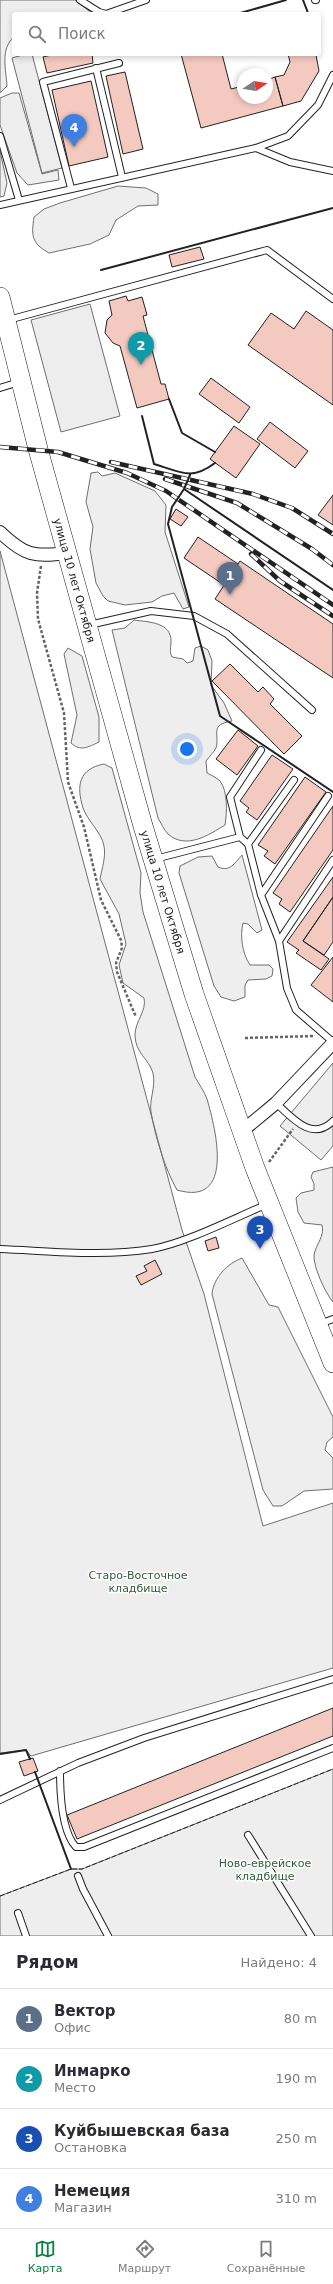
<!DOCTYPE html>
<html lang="ru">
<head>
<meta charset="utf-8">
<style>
  :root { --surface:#fff; --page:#f2f2f3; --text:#2b2b33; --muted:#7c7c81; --line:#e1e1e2; --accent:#0b8043 }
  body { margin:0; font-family:"DejaVu Sans",sans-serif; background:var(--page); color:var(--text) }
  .compass { position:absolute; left:237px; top:68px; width:36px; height:36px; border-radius:50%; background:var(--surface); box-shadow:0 2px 6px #0003; rotate:78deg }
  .you { position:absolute; left:187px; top:749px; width:14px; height:14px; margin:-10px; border:3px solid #fff; border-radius:50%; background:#1a73e8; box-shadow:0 0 0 6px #1a73e833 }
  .badge { display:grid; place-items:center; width:26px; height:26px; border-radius:50%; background:var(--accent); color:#fff; font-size:13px; font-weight:700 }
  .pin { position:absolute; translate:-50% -33px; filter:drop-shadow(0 1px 2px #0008) }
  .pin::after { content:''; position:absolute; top:21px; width:14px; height:12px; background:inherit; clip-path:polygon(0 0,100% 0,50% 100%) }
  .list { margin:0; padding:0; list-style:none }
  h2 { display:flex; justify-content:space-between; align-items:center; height:52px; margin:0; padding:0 16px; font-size:17px }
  h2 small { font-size:13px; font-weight:400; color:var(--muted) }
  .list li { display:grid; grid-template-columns:26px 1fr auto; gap:12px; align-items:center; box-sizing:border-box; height:60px; padding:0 16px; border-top:1px solid var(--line) }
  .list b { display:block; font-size:15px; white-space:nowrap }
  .list p { margin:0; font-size:13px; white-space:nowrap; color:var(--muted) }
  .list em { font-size:13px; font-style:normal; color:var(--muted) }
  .icon { flex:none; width:22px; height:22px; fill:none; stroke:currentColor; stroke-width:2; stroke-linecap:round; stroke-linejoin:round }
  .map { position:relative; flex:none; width:333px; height:1936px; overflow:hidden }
  .search { position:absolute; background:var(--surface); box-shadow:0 2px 6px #0003; left:12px; right:12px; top:12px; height:44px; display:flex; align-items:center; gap:10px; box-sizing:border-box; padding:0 14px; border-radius:4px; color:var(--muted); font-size:15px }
  .sheet { height:292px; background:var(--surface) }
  nav { display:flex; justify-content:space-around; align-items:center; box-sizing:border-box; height:56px; border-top:1px solid var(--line); background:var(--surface); font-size:11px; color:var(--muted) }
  nav a { display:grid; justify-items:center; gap:2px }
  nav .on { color:var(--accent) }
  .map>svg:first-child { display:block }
  .green { fill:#eee; stroke:#6f6f6f }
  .parking { fill:#ededed; stroke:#6f6f6f }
  .building { fill:#f3c9c0; stroke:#222 }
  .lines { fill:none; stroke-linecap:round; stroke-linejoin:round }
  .service-casing { stroke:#222; stroke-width:8 }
  .minor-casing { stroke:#222; stroke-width:14 }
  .primary-casing { stroke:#222; stroke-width:20 }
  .path { stroke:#646464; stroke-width:2.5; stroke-dasharray:3 2; stroke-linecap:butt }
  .service { stroke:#fff; stroke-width:6 }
  .minor { stroke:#fff; stroke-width:12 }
  .primary { stroke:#fff; stroke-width:19 }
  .rail-casing { stroke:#222; stroke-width:4.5 }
  .rail { stroke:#fff; stroke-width:3; stroke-dasharray:9; stroke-linecap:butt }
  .fence { stroke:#222; stroke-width:1; stroke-dasharray:5 2; stroke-linecap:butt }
  .wall { stroke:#222; stroke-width:2 }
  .labels { text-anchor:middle; stroke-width:3; stroke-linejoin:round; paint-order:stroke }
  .street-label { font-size:11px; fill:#222; stroke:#fff }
  .park-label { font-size:11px; fill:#2f5e38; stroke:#fff }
</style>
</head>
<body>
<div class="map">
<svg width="333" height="1936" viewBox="0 0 333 1936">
  <rect width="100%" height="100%" fill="#fff"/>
  <path class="green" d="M0,0H75L93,14H14V37C0,49 6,69 7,86L0,93Z
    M12,93H19L42,174L58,170L59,180L28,185L17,173L0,125V98Z
    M0,151L7,183L4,196L0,197Z
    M118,186L146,188L158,194V205L138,206L116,220L109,235L90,244L49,253C32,243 31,237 34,217L44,209L60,203Z
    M98,472L102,476L115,473L155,491L166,505L165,532L189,607L183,609L174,593L162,596L152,602L125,605L108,601L103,596L96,583L90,549L93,527L86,502L91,473Z
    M0,551L182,1230L204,1294L263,1526L333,1503V1668L31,1756L26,1750L0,1753Z
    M134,620C148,622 172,622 171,642C171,648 169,651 172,657L183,659L187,663L193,661L195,648L201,646L208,650L212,661L211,685L224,703L232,721C209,725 220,733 216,748C214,752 209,757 206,761L207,773C211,775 217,778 220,781C228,791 227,813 225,825C209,835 186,850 168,834C164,830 161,823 158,818L112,630L125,628Z
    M68,648L82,656L99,717V742C88,747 81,752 71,743L77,715L64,654Z
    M104,764L112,768L141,873L140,893L143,912L195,1077C199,1084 204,1091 207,1099C216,1130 235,1207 177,1190C165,1169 155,1136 151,1112C149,1099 156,1088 153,1073C149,1059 135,1053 135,1035C135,1021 147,1011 144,998L123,983L119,965L126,944L119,914L100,879C102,868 106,857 104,846C101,831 88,822 83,808C76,785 79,769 104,764Z
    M242,855L262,930L257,933L248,924L243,923C240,936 242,953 250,965H269L273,969L272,976L266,979L248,980L245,985V997L234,1001L221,997L214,986L179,873L180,866L198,857L212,856L218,867C230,872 234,864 242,855Z
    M333,1167V1302C326,1294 313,1267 314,1255C316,1244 325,1236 322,1225L304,1223L298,1212L296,1198L301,1193L314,1190V1184L311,1177L313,1172Z
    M242,1258L269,1305L278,1307L333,1417V1437L327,1442L325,1450L333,1458V1489L304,1491L282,1506H273L263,1490L212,1294C214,1277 227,1264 242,1258Z
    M333,1769V1936H0V1896L71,1869H82Z"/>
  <path class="parking" d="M26,54H32L62,168L42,173L12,58Z
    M90,304L120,416L61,432L31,320Z
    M333,1063V1146L321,1160L280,1126Z"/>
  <path class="building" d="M55,54H92L93,63L47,73L43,57Z
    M181,54H222L231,89L243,86V98H267V80L275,77L283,106L201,128Z
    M288,54H319L316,55L319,71L301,101L283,106L275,77L284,75L290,62Z
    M125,72L143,149L123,154L106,76Z
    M91,81L108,157L69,166L52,90Z
    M200,247L204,259L172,267L169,255Z
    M126,296L128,301L142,297L147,315L143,316L161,384H165L169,399L137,408L120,346L113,343L105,333L107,320L112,315L109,301Z
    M306,311L333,330V405L248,345L271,313L294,329Z
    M211,378L250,407L239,423L199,394Z
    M270,422L308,451L295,468L257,439Z
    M234,426L260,444L236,478L210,459Z
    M333,495V525L318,515Z
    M176,509L188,517L181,526L170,519Z
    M198,537L238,564L224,585L184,558Z
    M240,561L333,624V678L215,599Z
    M230,664L258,692L263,687L274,699L270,704L302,736L284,754L212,681Z
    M238,730L258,746L237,775L216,759Z
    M272,755L293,769L257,820L246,812L249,808L240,801Z
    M305,777L326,792L275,864L264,856L268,851L258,845Z
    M333,806V850L290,912L279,904L282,899L273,893Z
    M333,877V897L303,941L329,959L321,970L296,953L299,950L287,942Z
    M333,897V942L324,955L303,941Z
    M333,957V1002L311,985Z
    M216,1237L219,1248L208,1251L205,1241Z
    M155,1260L162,1274L141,1285L136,1276L147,1271L144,1266Z
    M333,1708V1736L77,1839L67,1815Z
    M33,1758L38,1771L24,1776L19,1762Z"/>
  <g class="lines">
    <defs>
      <path id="service" d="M80,0L99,12L106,14L146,0
        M315,0H316
        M96,68L122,177
        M0,136L19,200
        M256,148L290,162L333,171
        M71,188L43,82L119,63
        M0,205L256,148L288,136L318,105L333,75
        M8,320L267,250L333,299
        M0,388L16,383
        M89,625L151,611L194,616L227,634L312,710
        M240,837L230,797L261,750
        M248,844L294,780
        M155,859L240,837L248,844L261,895L279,941L287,988L296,1010L333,1042
        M261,895L328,796
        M279,941L333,860
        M276,1103C292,1118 312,1142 333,1121
        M0,1249C50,1251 102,1257 152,1249C186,1243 234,1218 268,1204
        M319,1324L333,1319
        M60,1771C60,1793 61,1831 76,1847H84L333,1748
        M0,1800L78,1763L144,1738L333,1679
        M248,1835L311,1936
        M78,1876L83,1889L108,1936
        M18,1913L26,1936"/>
      <path id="minor" d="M0,532C25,556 34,557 67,553
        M241,1132L276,1103L333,1043"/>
      <g id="primary">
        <path id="s1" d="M0,297L38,449L143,826L194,994L255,1168L333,1363"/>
      </g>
    </defs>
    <use href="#service" class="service-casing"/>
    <use href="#minor" class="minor-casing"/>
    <use href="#primary" class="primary-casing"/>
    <path class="path" d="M41,566L37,593L38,619L64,713L68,782L84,827L101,900L121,940L122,948L116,963L117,972L136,1017
      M245,1038L313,1036
      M269,1162L293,1129"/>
    <use href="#service" class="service"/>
    <use href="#minor" class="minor"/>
    <use href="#primary" class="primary"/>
    <defs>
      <path id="rail" d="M0,447L58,452L127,473L166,491L333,605
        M111,462L253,494L292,508L333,534
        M165,479L237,503L312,549L333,565
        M251,554L280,581L333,616"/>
    </defs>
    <use href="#rail" class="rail-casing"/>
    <use href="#rail" class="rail"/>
    <path class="fence" d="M0,1896L71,1869H82L333,1769"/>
    <path class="wall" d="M303,0L308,13
      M237,14L286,0
      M101,270L333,208
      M169,399L182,433L215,452
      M142,416L154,464C181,472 191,481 215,463
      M190,475L184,489L333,590
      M184,489L172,507L168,524L220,716L333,792
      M0,1754L26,1750L30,1759
      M35,1772L71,1869"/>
  </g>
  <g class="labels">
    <g class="street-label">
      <text dy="4" stroke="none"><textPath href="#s1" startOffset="293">улица 10 лет Октября</textPath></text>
      <text dy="4" stroke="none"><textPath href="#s1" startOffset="617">улица 10 лет Октября</textPath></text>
    </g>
    <g class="park-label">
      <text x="138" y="1579">Старо-Восточное<tspan x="138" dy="13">кладбище</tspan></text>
      <text x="265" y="1867">Ново-еврейское<tspan x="265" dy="13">кладбище</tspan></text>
    </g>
  </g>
</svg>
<svg class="compass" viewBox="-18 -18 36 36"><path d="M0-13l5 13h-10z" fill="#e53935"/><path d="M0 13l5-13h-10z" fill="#7c7c81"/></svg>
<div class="you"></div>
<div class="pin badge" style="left:230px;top:595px;background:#5c6f8a">1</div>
<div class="pin badge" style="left:141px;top:365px;background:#0f9aa8">2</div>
<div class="pin badge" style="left:260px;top:1249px;background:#1a4fb4">3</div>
<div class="pin badge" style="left:74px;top:147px;background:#3f7fe0">4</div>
<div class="search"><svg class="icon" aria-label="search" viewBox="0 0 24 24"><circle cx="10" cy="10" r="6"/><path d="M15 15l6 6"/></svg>Поиск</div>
</div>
<section class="sheet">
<h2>Рядом<small>Найдено: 4</small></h2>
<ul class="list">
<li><span class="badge" style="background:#5c6f8a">1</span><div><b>Вектор</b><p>Офис</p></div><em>80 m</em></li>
<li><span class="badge" style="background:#0f9aa8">2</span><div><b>Инмарко</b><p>Место</p></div><em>190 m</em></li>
<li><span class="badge" style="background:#1a4fb4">3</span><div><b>Куйбышевская база</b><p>Остановка</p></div><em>250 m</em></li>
<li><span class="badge" style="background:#3f7fe0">4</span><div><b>Немеция</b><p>Магазин</p></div><em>310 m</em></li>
</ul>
</section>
<nav>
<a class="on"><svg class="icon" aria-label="map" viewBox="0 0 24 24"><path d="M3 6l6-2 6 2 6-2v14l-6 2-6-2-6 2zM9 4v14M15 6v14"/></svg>Карта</a>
<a><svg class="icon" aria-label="directions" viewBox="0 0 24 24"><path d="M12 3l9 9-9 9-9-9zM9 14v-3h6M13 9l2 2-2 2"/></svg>Маршрут</a>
<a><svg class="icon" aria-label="saved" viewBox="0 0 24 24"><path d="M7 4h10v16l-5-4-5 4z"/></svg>Сохранённые</a>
</nav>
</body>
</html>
